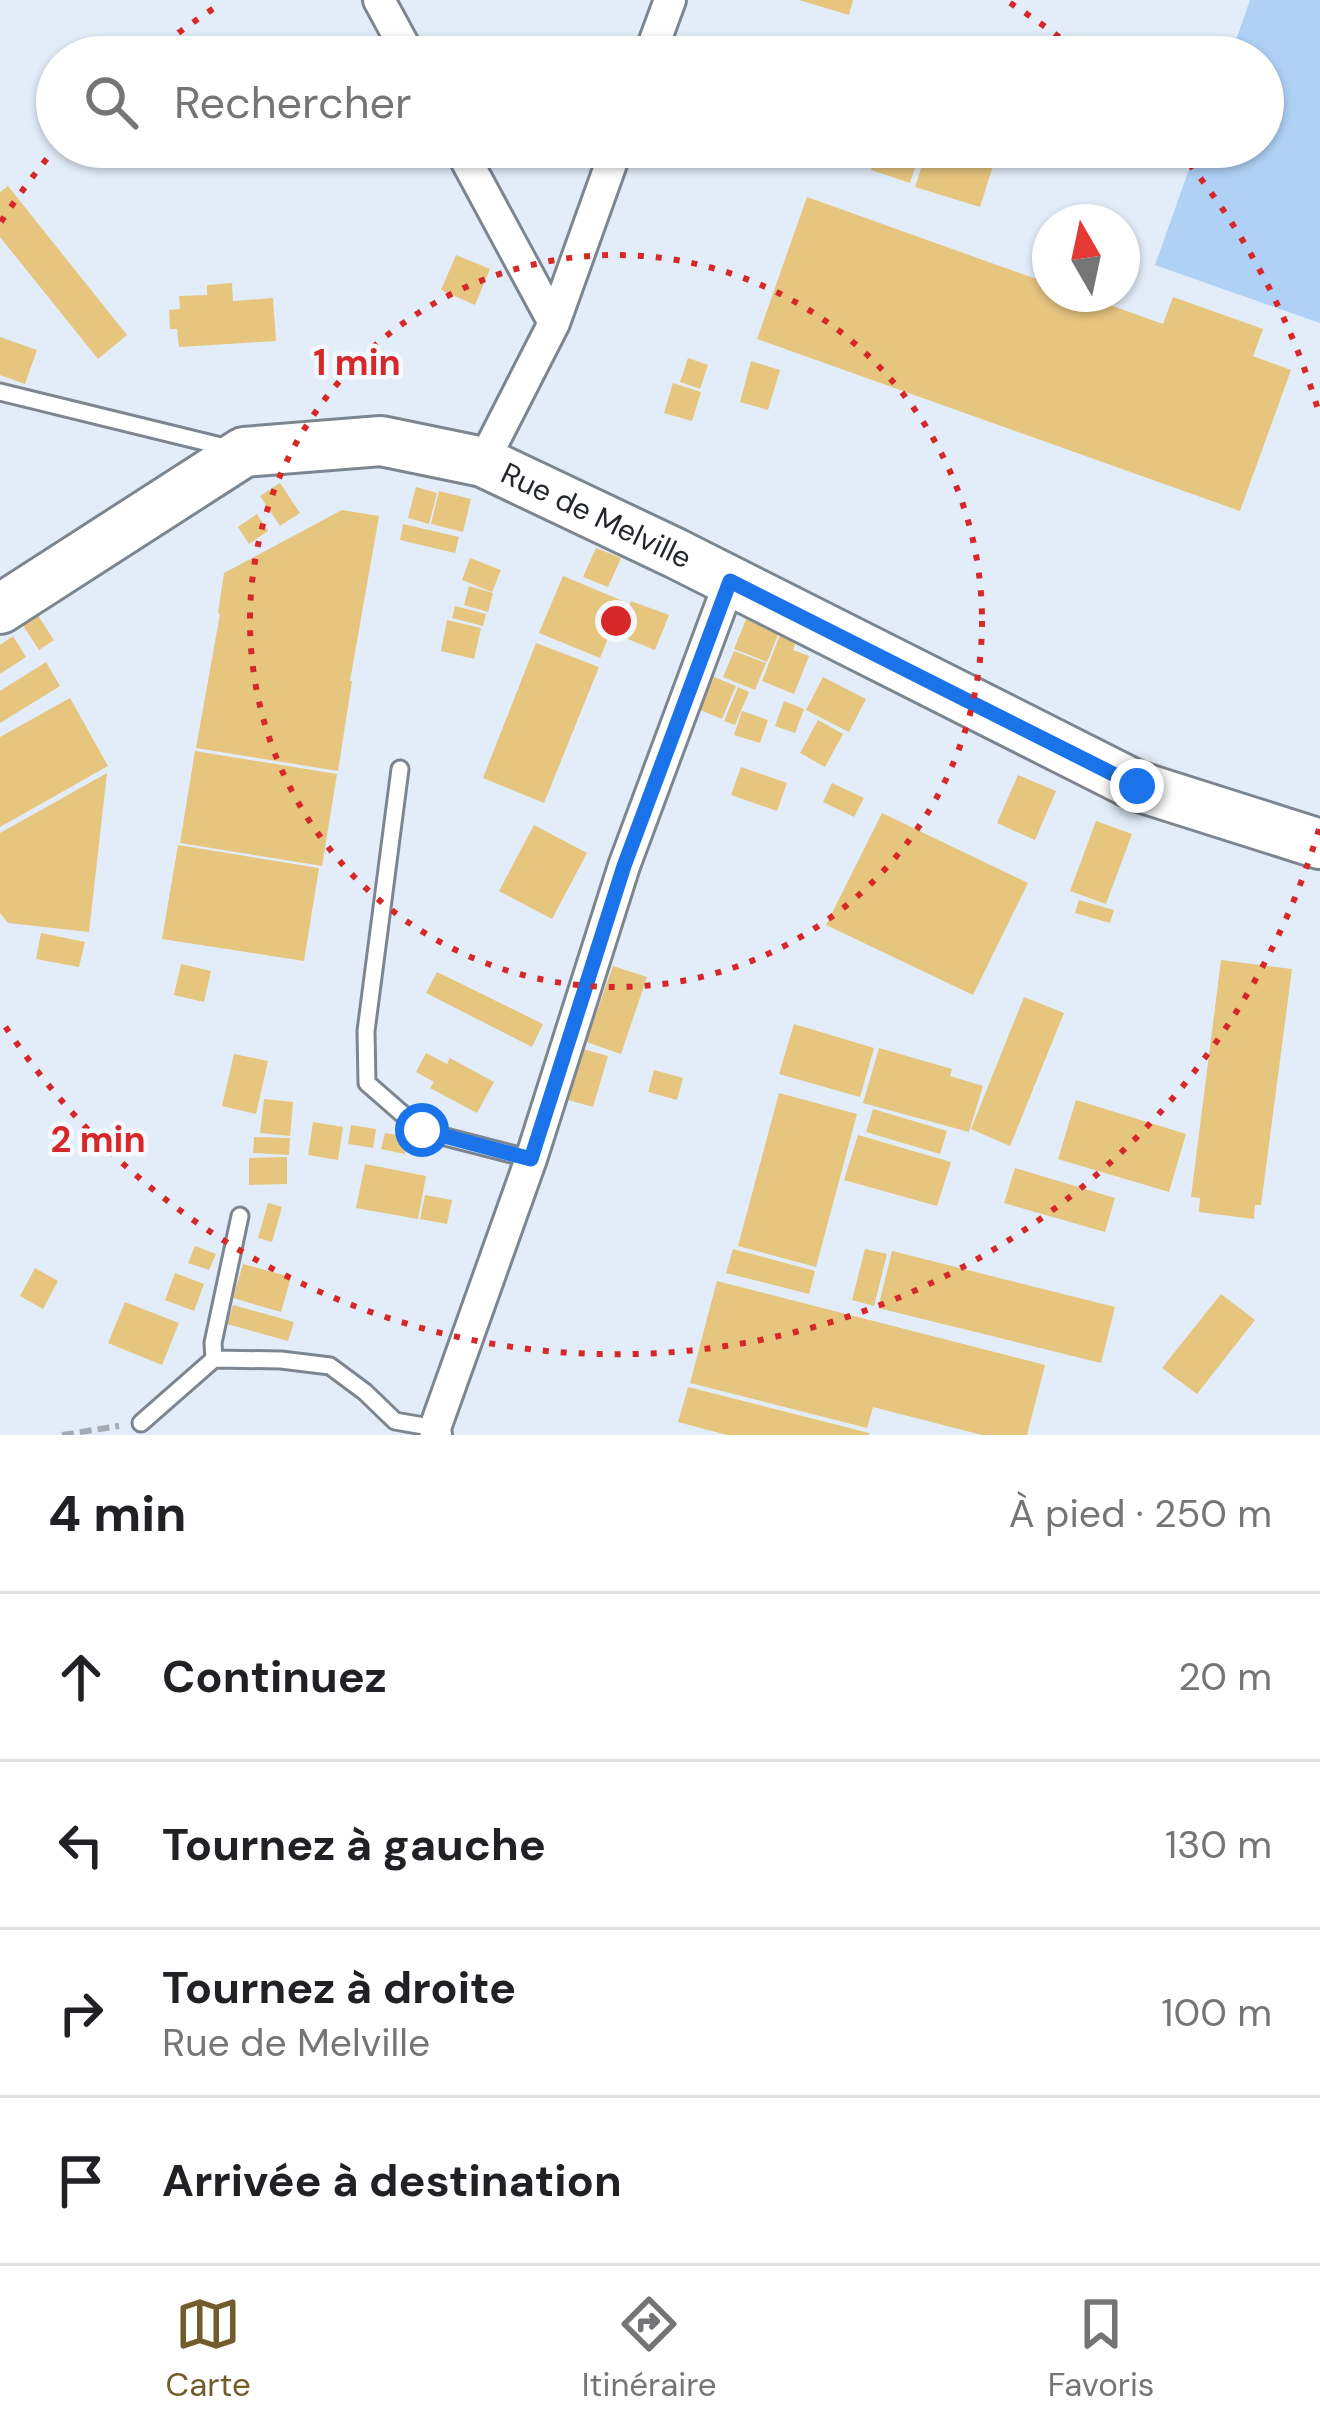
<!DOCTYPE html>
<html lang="fr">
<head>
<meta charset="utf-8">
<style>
  :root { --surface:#fff; --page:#f2f2f2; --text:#202124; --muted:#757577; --line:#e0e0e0; --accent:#725c2c }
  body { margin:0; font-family:"DM Sans",sans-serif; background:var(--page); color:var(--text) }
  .compass { position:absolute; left:1032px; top:204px; width:108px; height:108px; border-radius:50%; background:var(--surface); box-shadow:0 3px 9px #0004; rotate:351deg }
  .stop { position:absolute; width:36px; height:36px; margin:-27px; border:9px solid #1a73e8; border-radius:50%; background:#fff }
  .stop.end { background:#1a73e8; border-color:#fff; box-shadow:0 3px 12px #0008 }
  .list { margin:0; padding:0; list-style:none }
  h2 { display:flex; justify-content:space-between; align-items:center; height:156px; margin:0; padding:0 48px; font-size:51px }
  h2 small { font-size:39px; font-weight:400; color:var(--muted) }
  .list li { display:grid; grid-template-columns:78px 1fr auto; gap:36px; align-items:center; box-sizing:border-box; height:168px; padding:0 48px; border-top:3px solid var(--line) }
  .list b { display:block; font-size:45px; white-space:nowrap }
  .list p { margin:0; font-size:39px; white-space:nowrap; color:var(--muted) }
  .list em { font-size:39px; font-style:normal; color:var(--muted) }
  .icon { flex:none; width:66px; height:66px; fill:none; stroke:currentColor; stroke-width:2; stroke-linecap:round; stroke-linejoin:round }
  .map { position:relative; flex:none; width:1320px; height:1435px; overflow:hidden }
  .search { position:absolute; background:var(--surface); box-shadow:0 3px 9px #0004; left:36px; right:36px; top:36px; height:132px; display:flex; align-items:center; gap:30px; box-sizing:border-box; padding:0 42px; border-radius:66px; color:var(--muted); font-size:45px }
  .sheet { height:828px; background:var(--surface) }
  nav { display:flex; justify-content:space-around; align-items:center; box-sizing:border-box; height:168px; border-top:3px solid var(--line); background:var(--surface); font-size:33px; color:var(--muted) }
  nav a { display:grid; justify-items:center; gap:6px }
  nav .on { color:var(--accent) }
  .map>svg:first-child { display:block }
  .green { fill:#afd1f6 }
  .building { fill:#e6c57f }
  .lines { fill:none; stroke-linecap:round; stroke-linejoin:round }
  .service-casing { stroke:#7c8690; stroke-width:21 }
  .minor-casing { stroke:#7c8690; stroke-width:36 }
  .primary-casing { stroke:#7c8690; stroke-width:54 }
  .path { stroke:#a3abb5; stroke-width:6; stroke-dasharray:12 6; stroke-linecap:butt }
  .service { stroke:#fff; stroke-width:15 }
  .minor { stroke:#fff; stroke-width:30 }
  .primary { stroke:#fff; stroke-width:48 }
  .route { stroke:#1a73e8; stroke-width:15 }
  .ring { fill:none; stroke:#d62828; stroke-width:6; stroke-dasharray:6 12 }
  .labels { text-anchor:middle; stroke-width:9; stroke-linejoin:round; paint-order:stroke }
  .street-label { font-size:30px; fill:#23272b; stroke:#f5f9fe }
  .centre { fill:#d62828; stroke:#f5f9fe; stroke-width:6 }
  .ring-label { font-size:36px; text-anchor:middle; font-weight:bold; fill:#d62828; stroke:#f5f9fe; stroke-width:9; stroke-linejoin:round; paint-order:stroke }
</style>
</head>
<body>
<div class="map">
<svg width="1320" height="1435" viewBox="0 0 1320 1435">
  <rect width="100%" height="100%" fill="#e2edf9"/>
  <path class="green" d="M1250,0H1320V323L1155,265L1197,147H1263V57H1230Z"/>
  <path class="building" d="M799,0H853L849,15Z
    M817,147H872L870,152L874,153L868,167Z
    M879,147H893L919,156L910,183L871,170Z
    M928,147H999L980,207L915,187Z
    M8,186L127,335L98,359L0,237V192Z
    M807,197L1050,284V294H1079L1163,324L1173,297L1263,329L1253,356L1291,370L1240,511L757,339Z
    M456,255L490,269L475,305L441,290Z
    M232,283L233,301L273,298L276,341L179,347L177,329H170L169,310L180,309L179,296L207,295V285Z
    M0,337L37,350L25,384L0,375Z
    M688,358L708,365L700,389L680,382Z
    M751,361L780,370L768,410L740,402Z
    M673,383L701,392L692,421L664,413Z
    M280,483L300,513L280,526L260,496Z
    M416,487L437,493L429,524L408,518Z
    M439,491L471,499L463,532L431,524Z
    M342,510L379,516L350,681H352L338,771L196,748L220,614L218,613L224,573Z
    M257,514L268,531L249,544L238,527Z
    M403,524L459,537L455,553L400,540Z
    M596,548L621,558L608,587L583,577Z
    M470,558L501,570L492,592L462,580Z
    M563,576L623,601L600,658L539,633Z
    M469,586L493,593L488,612L464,605Z
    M631,601L669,615L655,650L618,635Z
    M455,606L486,614L483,626L452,618Z
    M37,614L54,640L39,650L22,624Z
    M747,617L780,630L767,662L734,649Z
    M447,620L481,628L474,659L441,651Z
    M783,627L799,633L793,650L809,656L794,694L762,681Z
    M13,636L26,657L0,674V645Z
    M536,643L599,667L544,803L483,778Z
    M734,651L766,663L755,690L723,677Z
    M46,662L60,686L0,723V691Z
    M702,672L736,686L722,719L688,705Z
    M823,677L866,699L849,732L806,710Z
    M738,687L749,692L735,725L724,721Z
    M70,698L108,766L0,827V737Z
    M784,701L804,709L795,733L775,726Z
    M742,711L768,720L760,743L734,735Z
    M818,720L843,734L825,767L800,753Z
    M195,751L337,774L322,866L180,843Z
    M741,767L787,783L777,811L731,795Z
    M107,773L89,932L8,923L0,913V833Z
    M1018,775L1056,791L1035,840L997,823Z
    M832,783L864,798L854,817L823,802Z
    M882,813L1028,883L973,995L826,925Z
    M1096,821L1132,834L1106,904L1070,891Z
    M534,825L587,853L552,919L499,891Z
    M178,845L319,868L304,961L162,939Z
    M1079,900L1114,910L1110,923L1075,913Z
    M41,933L85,942L79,967L36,959Z
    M1221,960L1292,969L1261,1205H1255L1254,1219L1199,1212L1200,1198L1191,1197Z
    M181,964L211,971L204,1002L174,995Z
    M613,966L647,977L621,1054L586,1042Z
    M437,972L543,1024L532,1047L426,993Z
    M1024,997L1064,1013L1010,1146L971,1129Z
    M794,1024L874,1048L860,1097L779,1074Z
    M572,1046L608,1056L593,1107L557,1097Z
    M879,1048L952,1069L950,1076L983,1086L969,1132L863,1103Z
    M426,1053L447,1064L450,1058L494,1082L477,1113L430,1088L434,1082L416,1072Z
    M234,1054L268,1061L256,1114L222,1106Z
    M654,1070L683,1078L677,1100L648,1092Z
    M779,1093L857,1114L816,1267L738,1246Z
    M264,1099L293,1102L290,1136L260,1133Z
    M1076,1100L1186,1134L1169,1192L1058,1159Z
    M873,1109L947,1131L940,1154L866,1132Z
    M313,1122L343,1127L338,1160L308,1155Z
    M351,1125L376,1129L373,1148L348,1144Z
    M385,1133L409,1137L405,1154L381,1149Z
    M858,1135L951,1162L937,1206L844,1180Z
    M254,1137L290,1138L289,1155L253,1153Z
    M287,1157V1184L249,1185V1158Z
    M365,1164L426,1176L418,1219L356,1208Z
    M1015,1168L1115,1198L1105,1232L1004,1203Z
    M425,1195L452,1200L447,1224L420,1219Z
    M268,1203L282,1207L272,1242L258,1238Z
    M195,1246L216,1254L209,1270L188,1263Z
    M733,1249L815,1271L809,1294L726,1273Z
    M865,1249L887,1254L874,1306L852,1300Z
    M892,1251L1115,1307L1101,1363L878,1308Z
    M243,1264L291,1277L281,1312L233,1298Z
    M35,1268L58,1281L43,1309L20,1296Z
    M175,1273L204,1284L194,1311L165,1300Z
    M717,1281L1045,1365L1027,1435H982L873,1407L867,1428L690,1383Z
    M1221,1294L1255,1320L1197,1394L1162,1368Z
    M125,1302L179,1323L162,1365L108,1343Z
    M233,1305L294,1322L288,1341L227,1324Z
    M688,1387L869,1433V1435H727L678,1422Z"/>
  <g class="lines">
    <defs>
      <path id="service" d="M0,392L229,448
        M400,769L366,1031L367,1083L422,1131L531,1159
        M214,1359L213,1343L240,1216
        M141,1423L214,1359L281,1360L330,1366L365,1392L395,1421L435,1428"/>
      <path id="minor" d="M379,0L410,57
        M649,57L670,0
        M459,147L554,323
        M483,462L554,323L617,147
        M436,1435L435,1428L531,1159L624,866L730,581"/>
      <g id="primary">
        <path id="s1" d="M0,609L244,452L381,441L483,462L675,553L1137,786L1320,844"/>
      </g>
    </defs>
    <use href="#service" class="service-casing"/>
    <use href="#minor" class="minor-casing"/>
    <use href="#primary" class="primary-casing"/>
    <path class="path" d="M62,1435L119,1426"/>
    <use href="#service" class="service"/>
    <use href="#minor" class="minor"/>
    <use href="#primary" class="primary"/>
  </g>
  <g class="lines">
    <path class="route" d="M422,1130L531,1159L624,866L730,581L1137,786"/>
  </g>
  <g class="ring">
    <circle cx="616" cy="621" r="366"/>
    <path d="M1319 829A733 733 0 0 1 1 1020M1 222A733 733 0 0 1 54 150M150 55A733 733 0 0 1 222 3M1010 3A733 733 0 0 1 1082 55M1178 150A733 733 0 0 1 1319 413"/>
  </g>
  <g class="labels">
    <g class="street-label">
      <text dy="10" stroke="none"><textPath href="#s1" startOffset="657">Rue de Melville</textPath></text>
    </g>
  </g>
  <circle cx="616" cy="621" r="18" class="centre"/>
  <g class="ring-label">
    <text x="357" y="375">1 min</text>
    <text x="98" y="1152">2 min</text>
  </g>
</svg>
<svg class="compass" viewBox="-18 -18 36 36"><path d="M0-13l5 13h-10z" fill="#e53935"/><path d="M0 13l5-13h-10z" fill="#757577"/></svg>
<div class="stop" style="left:422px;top:1130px"></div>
<div class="stop end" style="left:1137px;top:786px"></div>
<div class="search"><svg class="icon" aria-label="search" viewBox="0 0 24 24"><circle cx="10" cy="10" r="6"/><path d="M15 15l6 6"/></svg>Rechercher</div>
</div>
<section class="sheet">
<h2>4 min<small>À pied · 250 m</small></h2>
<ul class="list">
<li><svg class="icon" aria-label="ahead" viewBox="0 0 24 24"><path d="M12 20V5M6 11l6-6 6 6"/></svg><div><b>Continuez</b></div><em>20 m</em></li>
<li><svg class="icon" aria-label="left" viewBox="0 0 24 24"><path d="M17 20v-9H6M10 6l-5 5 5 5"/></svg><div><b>Tournez à gauche</b></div><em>130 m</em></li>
<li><svg class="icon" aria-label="right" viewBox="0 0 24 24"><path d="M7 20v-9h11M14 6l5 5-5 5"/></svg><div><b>Tournez à droite</b><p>Rue de Melville</p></div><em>100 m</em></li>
<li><svg class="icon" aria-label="arrive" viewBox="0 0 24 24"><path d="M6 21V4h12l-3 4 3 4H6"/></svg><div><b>Arrivée à destination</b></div></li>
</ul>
</section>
<nav>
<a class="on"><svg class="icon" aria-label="map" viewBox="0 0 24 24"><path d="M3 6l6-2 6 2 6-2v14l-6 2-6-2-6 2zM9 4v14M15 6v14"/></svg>Carte</a>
<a><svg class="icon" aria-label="directions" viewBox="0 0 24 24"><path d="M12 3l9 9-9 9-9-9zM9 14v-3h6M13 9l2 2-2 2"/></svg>Itinéraire</a>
<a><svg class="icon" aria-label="saved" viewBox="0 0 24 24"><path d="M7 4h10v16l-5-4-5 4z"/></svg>Favoris</a>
</nav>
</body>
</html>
